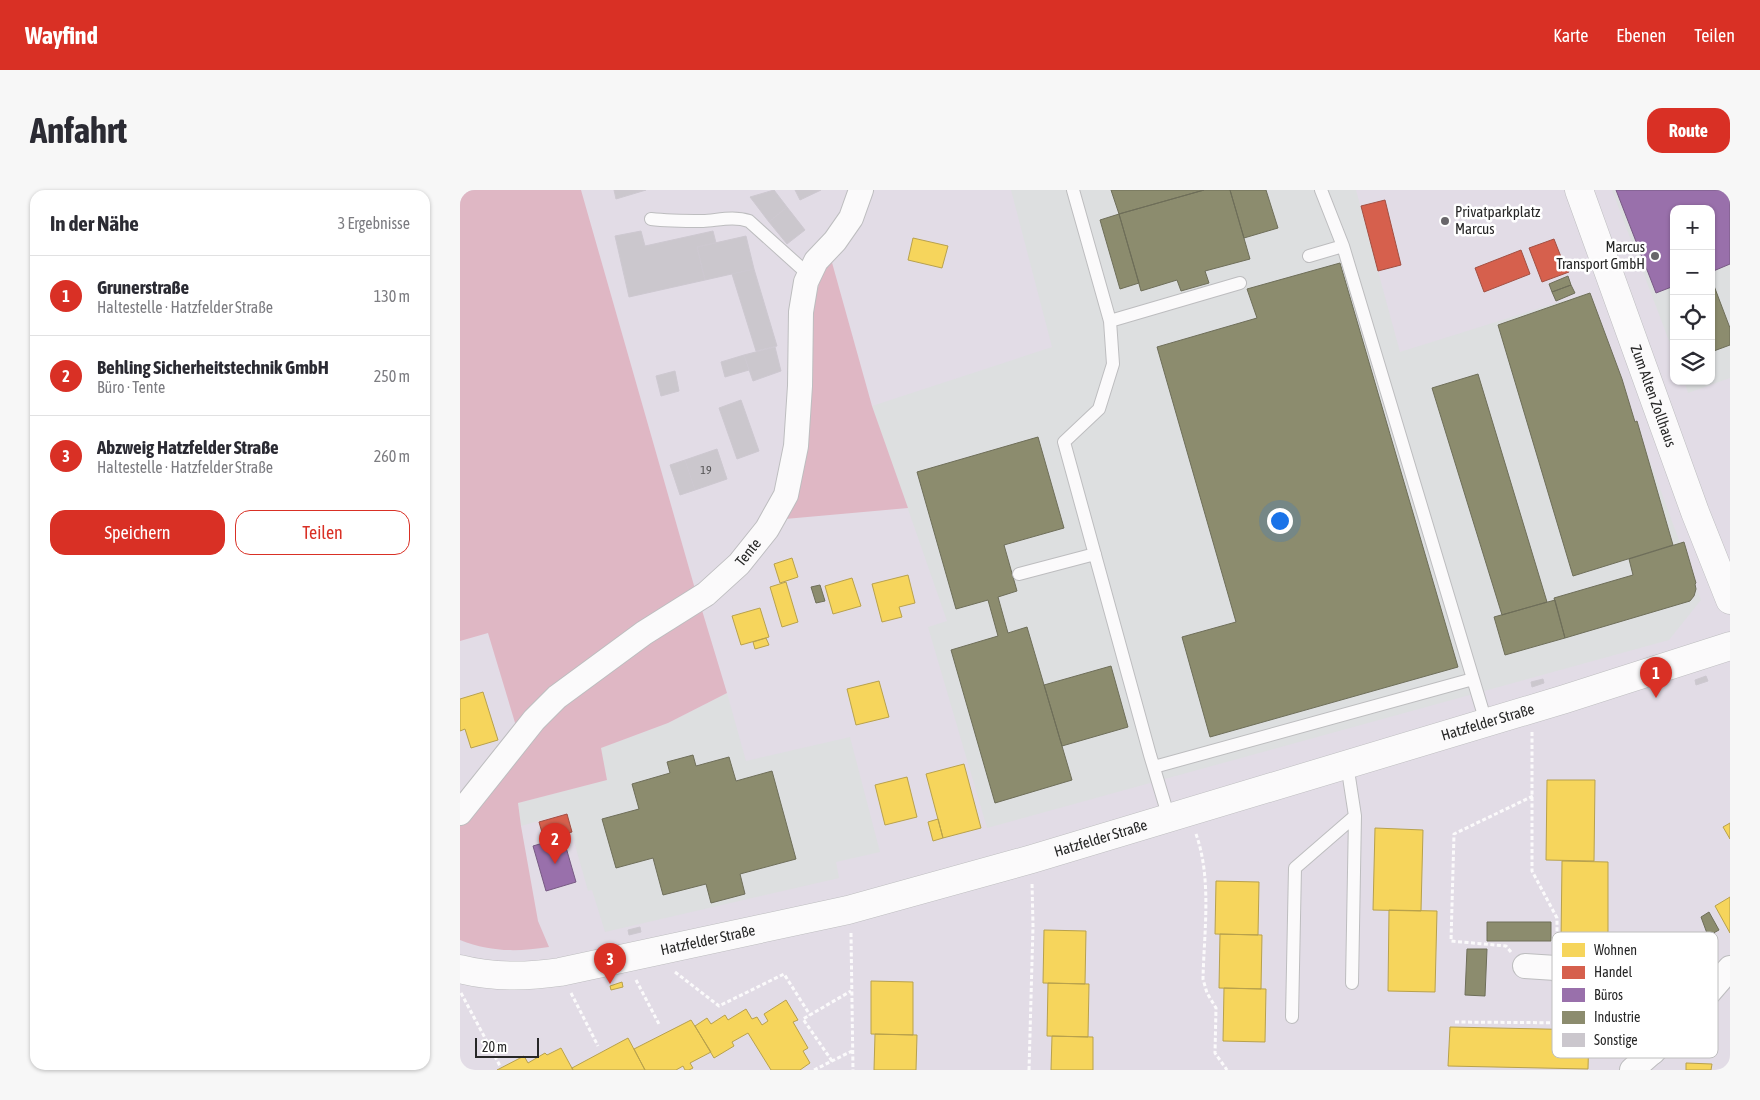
<!DOCTYPE html>
<html lang="de">
<head>
<meta charset="utf-8">
<style>
  :root { --surface:#fff; --page:#f7f7f7; --text:#2b2b33; --muted:#7c7c81; --line:#e1e1e2; --accent:#d93025 }
  body { margin:0; font-family:"Asap Condensed",sans-serif; background:var(--page); color:var(--text) }
  .controls { position:absolute; right:15px; top:15px; display:grid; overflow:hidden; border-radius:10px; box-shadow:0 1px 4px #0004 }
  .controls button { width:45px; height:45px; display:grid; place-items:center; padding:0; border:0; border-bottom:1px solid var(--line); background:var(--surface); color:var(--text); font:25px sans-serif }
  .scale { position:absolute; left:15px; bottom:12px; width:64px; box-sizing:border-box; padding-left:5px; border:2px solid #272727; border-top:0; font-size:14px; line-height:18px; white-space:nowrap; color:#272727; -webkit-text-stroke:4px #fff; paint-order:stroke }
  .you { position:absolute; left:819px; top:330px; width:18px; height:18px; margin:-12px; border:4px solid #fff; border-radius:50%; background:#1a73e8; box-shadow:0 0 0 8px #1a73e833 }
  .badge { display:grid; place-items:center; width:32px; height:32px; border-radius:50%; background:var(--accent); color:#fff; font-size:16px; font-weight:700 }
  .pin { position:absolute; translate:-50% -41px; filter:drop-shadow(0 1px 2px #0008) }
  .pin::after { content:''; position:absolute; top:26px; width:18px; height:15px; background:inherit; clip-path:polygon(0 0,100% 0,50% 100%) }
  .list { margin:0; padding:0; list-style:none }
  h2 { display:flex; justify-content:space-between; align-items:center; height:65px; margin:0; padding:0 20px; font-size:21px }
  h2 small { font-size:16px; font-weight:400; color:var(--muted) }
  .list li { display:grid; grid-template-columns:32px 1fr auto; gap:15px; align-items:center; box-sizing:border-box; height:80px; padding:0 20px; border-top:1px solid var(--line) }
  .list b { display:block; font-size:19px; white-space:nowrap }
  .list p { margin:0; font-size:16px; white-space:nowrap; color:var(--muted) }
  .list em { font-size:16px; font-style:normal; color:var(--muted) }
  .actions { display:flex; gap:10px; padding:15px 20px }
  .actions a { flex:1; padding:11px 0; border:1px solid var(--accent); border-radius:15px; text-align:center; font-size:18px; color:var(--accent) }
  .actions .main { background:var(--accent); color:#fff }
  .icon { flex:none; width:28px; height:28px; fill:none; stroke:currentColor; stroke-width:2; stroke-linecap:round; stroke-linejoin:round }
  .map { position:relative; flex:none; width:1270px; height:880px; overflow:hidden; border-radius:15px }
  header { display:flex; align-items:center; gap:30px; box-sizing:border-box; height:70px; padding:0 25px; background:var(--accent); color:#fff }
  header strong { font-size:24px }
  nav { display:flex; gap:28px; margin-inline-start:auto; font-size:18px }
  .intro { display:flex; align-items:center; justify-content:space-between; box-sizing:border-box; height:120px; padding:0 30px }
  h1 { margin:0; font-size:35px }
  .button { padding:12px 22px; border-radius:15px; background:var(--accent); color:#fff; font-size:18px; font-weight:700 }
  main { display:flex; gap:30px; padding:0 30px }
  aside { flex:1; background:var(--surface); border-radius:15px; box-shadow:0 1px 4px #0004 }
  .map>svg:first-child { display:block }
  .industrial { fill:#dddfe0 }
  .green { fill:#dfb7c4 }
  .homes { fill:#f6d55c; stroke:#b8a14c }
  .shops { fill:#d6604d; stroke:#a24f42 }
  .offices { fill:#9970ab; stroke:#775a83 }
  .industry { fill:#8c8c6e; stroke:#6e6e59 }
  .building { fill:#cbc7cd; stroke:#cdc8d0 }
  .lines { fill:none; stroke-linecap:round; stroke-linejoin:round }
  .lane-casing { stroke:#bdbdbf; stroke-width:14 }
  .street-casing { stroke:#bdbdbf; stroke-width:26 }
  .secondary-casing { stroke:#bdbdbf; stroke-width:29 }
  .path { stroke:#fbfafb; stroke-width:3; stroke-dasharray:4 2.5; stroke-linecap:butt }
  .lane { stroke:#fbfafb; stroke-width:12 }
  .street { stroke:#fbfafb; stroke-width:24 }
  .secondary { stroke:#fbfafb; stroke-width:28 }
  .poi-dot { fill:#68666a; stroke:#fff; stroke-width:2 }
  .labels { text-anchor:middle; stroke-width:5; stroke-linejoin:round; paint-order:stroke }
  .number-label { font-size:12px; fill:#525152 }
  .poi-label { font-size:15px; fill:#272727; stroke:#fff; text-anchor:start }
  .street-label { font-size:15px; fill:#272727; stroke:#fff }
  .key { fill:#fff; stroke:#bebebe; stroke-width:1 }
  .key-label { font-size:14px; fill:#272727 }
</style>
</head>
<body>
<header>
<strong>Wayfind</strong>
<nav><a>Karte</a><a>Ebenen</a><a>Teilen</a></nav>
</header>
<div class="intro"><h1>Anfahrt</h1><a class="button">Route</a></div>
<main>
<aside>
<h2>In der Nähe<small>3 Ergebnisse</small></h2>
<ul class="list">
<li><span class="badge">1</span><div><b>Grunerstraße</b><p>Haltestelle · Hatzfelder Straße</p></div><em>130 m</em></li>
<li><span class="badge">2</span><div><b>Behling Sicherheitstechnik GmbH</b><p>Büro · Tente</p></div><em>250 m</em></li>
<li><span class="badge">3</span><div><b>Abzweig Hatzfelder Straße</b><p>Haltestelle · Hatzfelder Straße</p></div><em>260 m</em></li>
</ul>
<div class="actions"><a class="main">Speichern</a><a>Teilen</a></div>
</aside>
<div class="map">
<svg width="1270" height="880" viewBox="0 0 1270 880">
  <rect width="100%" height="100%" fill="#e2dce6"/>
  <path class="industrial" d="M551,0H896L940,162L1128,103L1241,410L1209,450L527,638L468,437L487,431L412,216L592,157Z
    M1152,0H1270V188L1228,203L1224,191H1251V19H1214V164Z
    M267,503L286,571L390,547L420,662L376,672L379,688L145,742L132,700L128,701L106,623L61,636L58,613L146,590L141,558L208,533Z"/>
  <path class="green" d="M0,0H121L235,399L56,536L28,443L0,451Z
    M371,69L412,216L448,318L325,329L351,125L360,90Z
    M241,417L267,503L208,533L141,558L147,590L58,613L61,636L78,731L89,757C56,762 31,762 0,750V635L86,528Z"/>
  <path class="homes" d="M453,48L488,56L482,78L448,70Z
    M332,368L338,387L320,393L314,374Z
    M448,385L455,413L439,417L442,427L422,432L412,394Z
    M392,388L401,416L373,424L365,396Z
    M326,392L338,432L322,437L310,397Z
    M300,418L309,447L281,455L272,426Z
    M306,448L309,455L295,459L293,452Z
    M419,491L429,527L396,535L387,499Z
    M23,502L38,550L11,558L5,539L0,541V509Z
    M504,574L521,638L483,648L466,584Z
    M447,587L457,627L425,635L415,595Z
    M1087,590H1135L1134,671L1086,670Z
    M478,629L483,648L473,651L468,632Z
    M1270,633V649L1263,637Z
    M915,638L963,640L961,721L913,720Z
    M1102,671L1148,672V753L1101,752Z
    M756,691L799,692L798,745L755,744Z
    M1270,707V743L1255,716Z
    M929,720L977,721L975,802L928,801Z
    M584,740L626,741L625,794L583,793Z
    M760,744L802,745L801,799L759,798Z
    M411,791L453,792V845L411,844Z
    M162,792L163,797L151,800L150,796Z
    M588,793L629,794L628,847L587,846Z
    M764,798L806,799L805,852L763,851Z
    M326,810L338,830L333,832L348,858L343,861L350,873L340,880H311L288,843L272,852L274,856L254,868L235,836L247,828L251,834L265,825L268,830L286,819L292,829L297,827L302,835L308,831L304,824Z
    M231,830L251,862L230,873L233,878L229,880H225L223,876L216,880H185L174,859Z
    M990,837L1129,840L1128,879L988,876Z
    M415,844L457,845L456,880H414Z
    M592,846L633,847V880H591Z
    M168,848L185,880H113L112,878Z
    M101,858L113,880H37L64,866L68,873L85,863L87,865Z
    M1226,873L1252,874L1251,880H1226Z"/>
  <path class="shops" d="M925,10L941,75L918,81L901,16Z
    M1094,49L1103,72L1105,71L1109,82L1082,92L1069,58Z
    M1061,60L1070,84L1024,102L1015,78Z
    M107,624L112,642L103,644V647L85,653L79,632Z"/>
  <path class="offices" d="M1156,0H1270V74L1251,82V19H1214V96L1196,103Z
    M103,647L116,692L86,701L73,656Z"/>
  <path class="industry" d="M651,0H744L659,24Z
    M744,0H770L790,69L745,81L749,93L721,101L717,90L681,101L659,24Z
    M770,0H806L818,38L784,48Z
    M659,24L679,93L660,99L640,30Z
    M880,73L998,477L750,547L722,447L776,432L697,157L797,128L787,99Z
    M1108,86L1111,95L1092,102L1089,94Z
    M1251,88L1270,138V155L1251,162Z
    M1111,95L1115,103L1096,111L1092,102Z
    M1130,103L1162,189L1175,232L1177,231L1213,355L1113,386L1038,135Z
    M1018,184L1087,412L1042,425L972,198Z
    M578,247L604,338L544,355L557,401L538,407L548,443L567,437L612,590L535,613L491,460L538,446L528,410L496,419L457,282Z
    M1224,352L1236,393L1235,394L1236,399L1234,406L1230,411L1105,448L1094,408L1173,385L1169,369Z
    M360,395L365,411L356,413L351,397Z
    M1095,410L1105,448L1045,465L1034,427Z
    M651,476L668,537L602,556L584,495Z
    M233,565L236,576L269,567L276,591L312,581L336,669L280,684L285,704L251,713L246,694L203,705L193,668L156,678L142,629L179,619L172,594L210,583L207,572Z
    M1249,722L1259,740L1248,746L1241,727Z
    M1027,732H1091V751H1027Z
    M1007,759H1027L1025,806L1005,805Z"/>
  <path class="building" d="M154,0H186L156,9Z
    M314,0L327,17L309,32L290,7Z
    M335,0H361L340,10Z
    M327,17L345,40L327,54L309,32Z
    M181,41L185,56L253,41L256,53L237,57L245,90L169,107L155,46Z
    M286,46L294,79L245,90L237,57Z
    M294,79L317,156L296,161L272,84Z
    M315,157L321,181L293,191L284,165Z
    M284,165L289,180L265,187L261,172Z
    M215,181L219,201L201,206L196,186Z
    M281,210L299,261L277,269L259,218Z
    M257,259L267,289L235,300L225,270Z
    M225,270L235,300L220,305L210,275Z
    M1246,486L1248,491L1236,495L1235,490Z
    M1083,489L1084,493L1072,497L1071,492Z
    M180,737L181,742L169,745L168,740Z"/>
  <g class="lines">
    <defs>
      <path id="lane" d="M613,0L650,131L653,174L639,219L604,252L690,565L709,628
        M861,0L883,56L1026,532
        M191,29C208,31 225,31 243,31C259,30 274,26 289,31L349,85
        M849,66L883,56
        M650,131L780,93
        M559,384L635,364
        M887,574L895,626L892,793
        M694,577L1013,489
        M832,827L835,678L895,626"/>
      <g id="street">
        <path id="s1" d="M0,623L74,530L97,507L184,443L246,404L279,374L307,339L326,305L336,256L340,196L341,122L346,92L356,71L375,51L391,28L401,0"/>
        <path d="M1065,776L1096,778L1193,862"/>
        <path d="M1172,880L1213,844L1270,778"/>
      </g>
      <g id="secondary">
        <path id="s2" d="M1119,0L1235,322L1270,410"/>
        <path id="s3" d="M0,779C34,788 66,787 100,782L388,720L572,669L1105,509L1270,456"/>
      </g>
    </defs>
    <use href="#lane" class="lane-casing"/>
    <use href="#street" class="street-casing"/>
    <use href="#secondary" class="secondary-casing"/>
    <path class="path" d="M1072,542V681L1097,728V758
      M736,644C752,689 744,742 743,789L747,803L756,818L755,863L767,880
      M391,743L393,880
      M1051,762L1046,756L991,751L994,644L1073,606
      M215,782L259,816L324,784L350,825
      M176,790L200,836
      M1,803L40,876
      M111,803L138,856
      M995,832L1126,833
      M372,871L343,829L391,801
      M354,880L392,861
      M569,880L573,736L572,692"/>
    <use href="#lane" class="lane"/>
    <use href="#street" class="street"/>
    <use href="#secondary" class="secondary"/>
  </g>
  <g class="poi-dot">
    <circle cx="985" cy="31" r="5"/>
    <circle cx="1195" cy="66" r="5"/>
  </g>
  <g class="labels">
    <g class="number-label">
      <text x="246" y="284">19</text>
    </g>
    <g class="poi-label">
      <text x="995" y="27">Privatparkplatz<tspan x="995" dy="17">Marcus</tspan></text>
      <text x="1185" y="62" text-anchor="end">Marcus<tspan x="1185" dy="17">Transport GmbH</tspan></text>
    </g>
    <g class="street-label">
      <text dy="5" stroke="none"><textPath href="#s2" startOffset="219">Zum Alten Zollhaus</textPath></text>
      <text dy="5" stroke="none"><textPath href="#s1" startOffset="392">Tente</textPath></text>
      <text dy="5" stroke="none"><textPath href="#s3" startOffset="1062">Hatzfelder Straße</textPath></text>
      <text dy="5" stroke="none"><textPath href="#s3" startOffset="658">Hatzfelder Straße</textPath></text>
      <text dy="5" stroke="none"><textPath href="#s3" startOffset="252">Hatzfelder Straße</textPath></text>
    </g>
  </g>
  <rect x="1092" y="742" width="166" height="126" rx="8" class="key"/>
  <rect x="1102" y="753" width="23" height="14" fill="#f6d55c"/>
  <rect x="1102" y="776" width="23" height="13" fill="#d6604d"/>
  <rect x="1102" y="798" width="23" height="14" fill="#9970ab"/>
  <rect x="1102" y="821" width="23" height="13" fill="#8c8c6e"/>
  <rect x="1102" y="843" width="23" height="14" fill="#cbc7cd"/>
  <g class="key-label">
    <text x="1134" y="765">Wohnen</text>
    <text x="1134" y="787">Handel</text>
    <text x="1134" y="810">Büros</text>
    <text x="1134" y="832">Industrie</text>
    <text x="1134" y="855">Sonstige</text>
  </g>
</svg>
<div class="controls">
<button>+</button>
<button>−</button>
<button><svg class="icon" aria-label="locate" viewBox="0 0 24 24"><circle cx="12" cy="12" r="6"/><path d="M12 2v4M12 18v4M2 12h4M18 12h4"/></svg></button>
<button><svg class="icon" aria-label="layers" viewBox="0 0 24 24"><path d="M12 4l9 5-9 5-9-5zM3 14l9 5 9-5"/></svg></button>
</div>
<div class="scale">20 m</div>
<div class="you"></div>
<div class="pin badge" style="left:1196px;top:508px">1</div>
<div class="pin badge" style="left:95px;top:674px">2</div>
<div class="pin badge" style="left:150px;top:794px">3</div>
</div>
</main>
</body>
</html>
